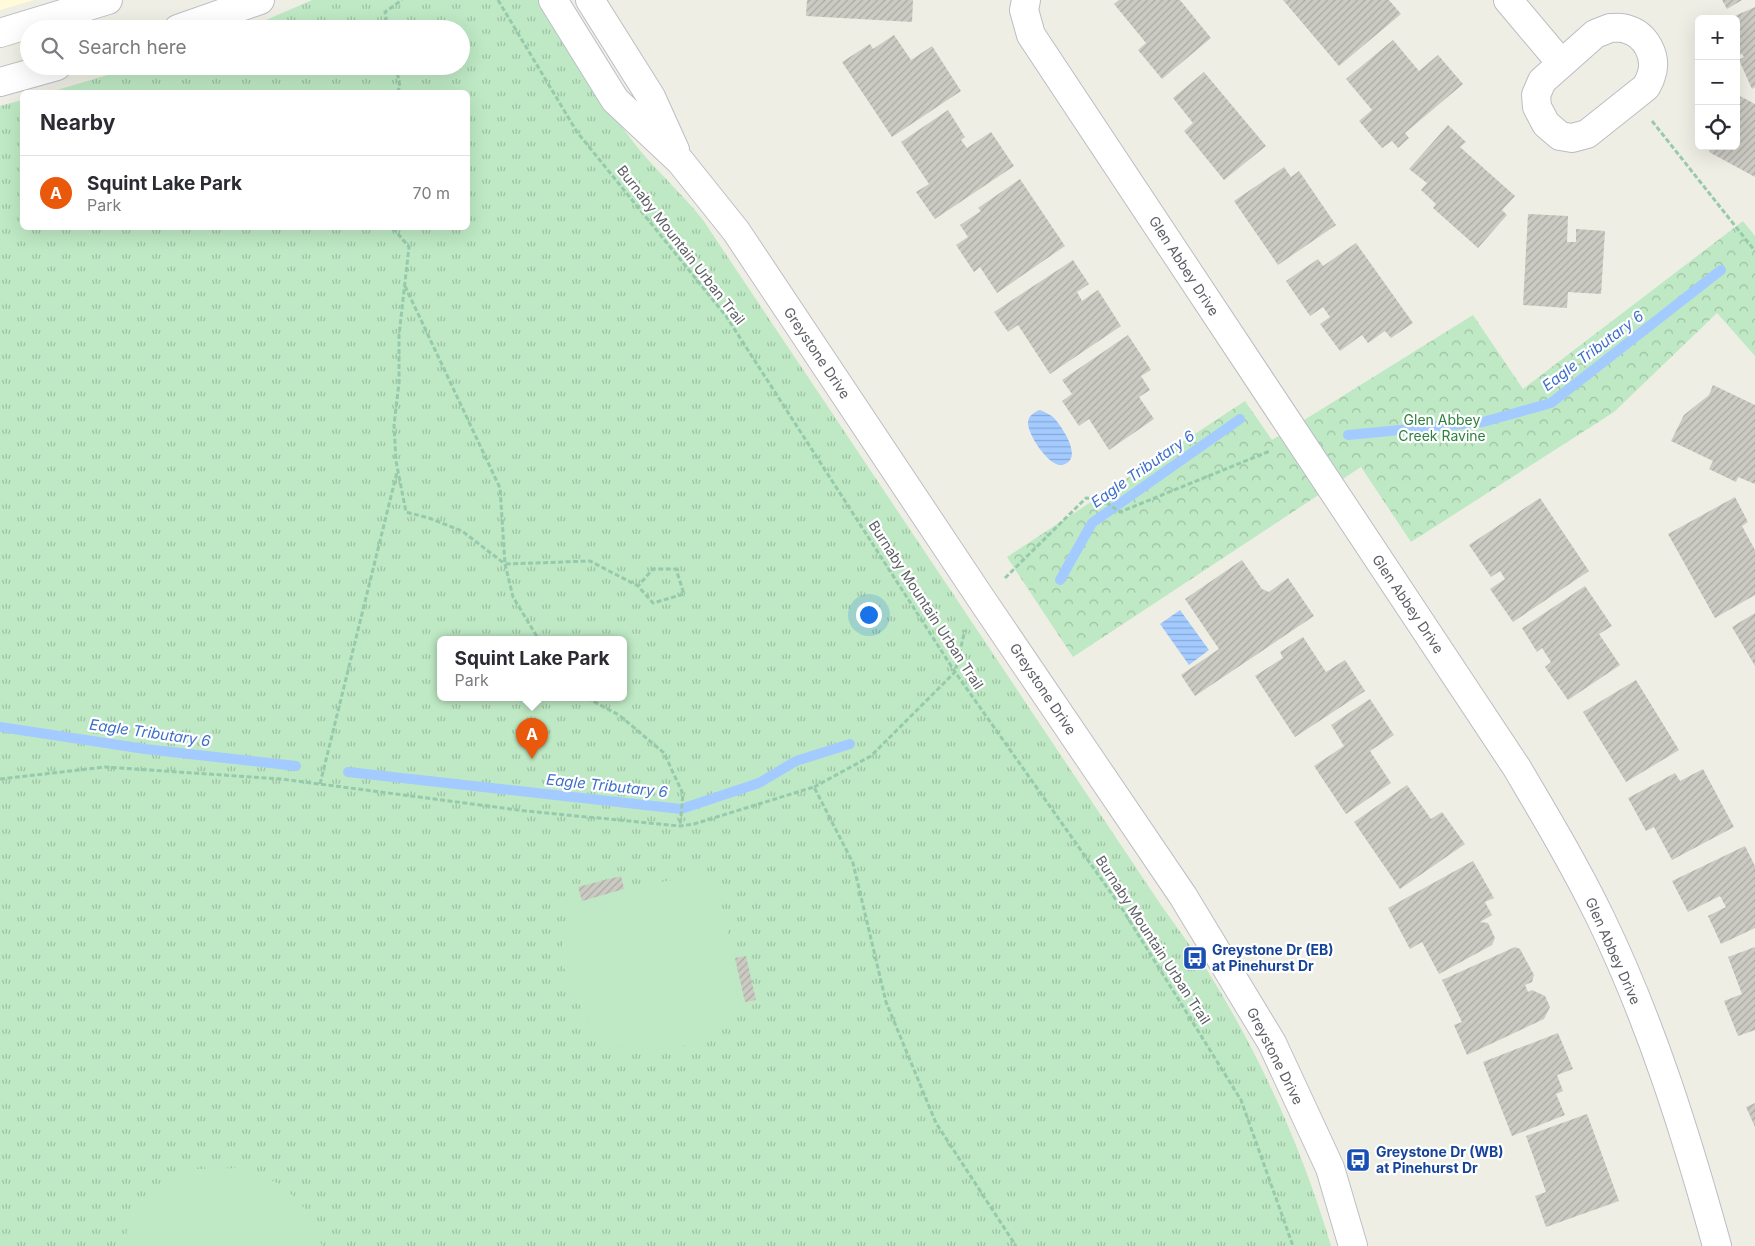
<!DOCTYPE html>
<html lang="en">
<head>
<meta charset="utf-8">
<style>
  :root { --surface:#fff; --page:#f7f7f7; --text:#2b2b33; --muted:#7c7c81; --line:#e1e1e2; --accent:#ea580c }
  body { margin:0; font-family:Inter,sans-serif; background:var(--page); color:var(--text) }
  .controls { position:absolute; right:15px; top:15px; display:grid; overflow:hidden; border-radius:8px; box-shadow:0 5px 20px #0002 }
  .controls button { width:45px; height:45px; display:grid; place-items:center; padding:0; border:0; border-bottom:1px solid var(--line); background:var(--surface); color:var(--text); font:25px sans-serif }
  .you { position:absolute; left:868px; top:614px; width:18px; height:18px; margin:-12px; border:4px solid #fff; border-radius:50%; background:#1a73e8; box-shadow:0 0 0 8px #1a73e833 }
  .badge { display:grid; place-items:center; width:32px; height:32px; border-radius:50%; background:var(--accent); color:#fff; font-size:16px; font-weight:700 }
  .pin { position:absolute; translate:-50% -41px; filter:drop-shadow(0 1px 2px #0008) }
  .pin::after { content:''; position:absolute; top:26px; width:18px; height:15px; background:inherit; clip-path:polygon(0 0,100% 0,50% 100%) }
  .popup { position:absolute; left:437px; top:636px; width:190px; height:65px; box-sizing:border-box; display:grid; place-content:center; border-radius:8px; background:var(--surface); filter:drop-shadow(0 1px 4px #0005); font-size:16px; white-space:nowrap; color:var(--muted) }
  .popup b { font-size:19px; color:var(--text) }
  .popup::after { content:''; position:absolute; left:50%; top:100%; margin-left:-10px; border:10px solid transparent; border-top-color:var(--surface) }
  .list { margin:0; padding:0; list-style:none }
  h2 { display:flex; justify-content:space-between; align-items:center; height:65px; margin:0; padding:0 20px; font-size:21px }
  h2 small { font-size:16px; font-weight:400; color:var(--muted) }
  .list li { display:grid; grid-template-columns:32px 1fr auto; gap:15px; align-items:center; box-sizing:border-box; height:75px; padding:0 20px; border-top:1px solid var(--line) }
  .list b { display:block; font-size:19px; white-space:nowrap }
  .list p { margin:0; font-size:16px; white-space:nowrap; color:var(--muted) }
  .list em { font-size:16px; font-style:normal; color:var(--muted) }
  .icon { flex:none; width:28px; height:28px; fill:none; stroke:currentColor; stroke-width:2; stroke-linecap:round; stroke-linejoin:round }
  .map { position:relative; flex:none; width:1755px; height:1246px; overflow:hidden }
  .search { position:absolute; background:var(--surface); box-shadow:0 5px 20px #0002; left:20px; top:20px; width:450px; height:55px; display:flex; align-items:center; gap:12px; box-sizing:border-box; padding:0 18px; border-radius:28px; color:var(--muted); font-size:19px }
  .panel { position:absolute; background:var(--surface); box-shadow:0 5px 20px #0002; left:20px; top:90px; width:450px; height:140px; border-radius:8px }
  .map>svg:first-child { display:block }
  .commercial { fill:#fffbd9 }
  .forest { fill:url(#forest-crowns) }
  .park { fill:url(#park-tufts); fill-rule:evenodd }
  .pitch { fill:#bee9c4 }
  .water { fill:url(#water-rules) }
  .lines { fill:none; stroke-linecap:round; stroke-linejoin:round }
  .stream { stroke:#a4cbff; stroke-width:10 }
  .building { fill:url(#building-hatch) }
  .street-casing { stroke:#bbbdc3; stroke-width:30 }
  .secondary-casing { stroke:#bcbfc6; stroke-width:30 }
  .path { stroke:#97caac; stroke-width:3; stroke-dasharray:5 2.5; stroke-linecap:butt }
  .street { stroke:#fff; stroke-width:28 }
  .secondary { stroke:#fff; stroke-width:28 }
  .labels { text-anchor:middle; stroke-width:4.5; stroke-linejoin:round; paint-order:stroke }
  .street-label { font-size:14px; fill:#5c5f65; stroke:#fff }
  .park-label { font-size:14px; fill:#2e823d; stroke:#fff }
  .transit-label { font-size:14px; font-weight:bold; fill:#164399; stroke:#fff; text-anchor:start }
  .water-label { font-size:15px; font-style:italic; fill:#3e70cb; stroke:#fff }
</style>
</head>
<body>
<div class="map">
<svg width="1755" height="1246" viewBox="0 0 1755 1246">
  <defs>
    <pattern id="forest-crowns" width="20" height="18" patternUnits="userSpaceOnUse" patternTransform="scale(1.25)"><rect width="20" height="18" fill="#bee9c4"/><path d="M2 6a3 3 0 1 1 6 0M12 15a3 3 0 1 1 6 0" fill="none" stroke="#9ec0a3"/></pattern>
    <pattern id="park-tufts" width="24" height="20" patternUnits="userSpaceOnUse" patternTransform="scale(1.25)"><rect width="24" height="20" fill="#bee9c4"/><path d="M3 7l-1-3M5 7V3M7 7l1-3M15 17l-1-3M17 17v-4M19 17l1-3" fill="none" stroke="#9ec0a3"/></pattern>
    <pattern id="water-rules" width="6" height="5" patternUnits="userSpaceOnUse" patternTransform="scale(1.25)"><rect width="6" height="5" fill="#a4cbff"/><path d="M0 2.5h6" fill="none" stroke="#89a8d2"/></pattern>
    <pattern id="building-hatch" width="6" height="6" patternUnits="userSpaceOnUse" patternTransform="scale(1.25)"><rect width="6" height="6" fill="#cccbc3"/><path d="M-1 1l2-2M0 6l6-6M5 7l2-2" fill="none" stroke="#a9a8a2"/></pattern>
  </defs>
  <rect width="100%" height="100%" fill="#efeee4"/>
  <path class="commercial" d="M0,0H34L0,10Z"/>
  <path class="forest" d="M1743,221L1755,236V356L1717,313L1614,412L1411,542L1361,467L1073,657L1007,557L1245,401L1272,440L1473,315L1523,389Z"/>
  <path class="park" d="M312,0H540C570,48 600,98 634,143C655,170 682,193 703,220L1161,905C1176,926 1192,948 1207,970C1260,1055 1303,1150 1331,1246H0V106L22,100V228H468V92H50L138,66H461V29H243L266,20ZM441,640H623V698H441Z"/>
  <path class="pitch" d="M703,874L716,883L745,1002L727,1023L705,1038L667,1052L616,1046L586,1019L560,958L571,904L624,889Z
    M242,1168L282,1185L309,1213L322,1246H125L127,1228L158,1188L195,1169Z"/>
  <path class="water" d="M1040,410C1045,412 1049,414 1053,417C1062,426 1085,460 1062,465C1049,467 1028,435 1028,423C1028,416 1034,412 1040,410Z
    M1180,610L1209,650L1189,665L1160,624Z"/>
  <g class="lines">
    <path class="stream" d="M1348,435L1483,422L1551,403L1721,270
      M1060,580L1092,523L1240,419
      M0,727L145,749L296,766
      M348,772L681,809L759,783L796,761L850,744"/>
  </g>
  <path class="building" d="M807,0H913L912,22L806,16Z
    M1119,0H1180L1211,38L1162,79L1138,50L1146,43L1114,4Z
    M1283,0H1389L1401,14L1339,66Z
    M1722,0H1742L1727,9Z
    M1755,7V87L1752,89L1739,60L1744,57L1742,54L1736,56V19H1728Z
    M894,35L911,60L932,46L961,91L892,137L842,62L870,44L873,49Z
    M1393,40L1419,71L1438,55L1463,84L1405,133L1409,138L1398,148L1392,141L1382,148L1359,121L1372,110L1346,79Z
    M1204,72L1266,146L1224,180L1184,131L1193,123L1173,98Z
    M1736,94L1755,104V177L1709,152L1712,146H1736Z
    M948,110L965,137L961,140L967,148L991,132L1014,166L935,219L916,192L929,184L901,142Z
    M1448,125L1466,142L1460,147L1515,196L1502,210L1507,215L1478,248L1433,208L1436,204L1421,190L1427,183L1409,169Z
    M1284,167L1291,177L1299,171L1336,225L1278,265L1234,201Z
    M1020,179L1065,246L997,293L980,267L974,272L956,245L968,237L960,225L981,211L978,208Z
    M1528,214L1568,216L1567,242H1576V229L1605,231L1601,294L1568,292L1567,308L1523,305Z
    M1356,243L1413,323L1391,338L1385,331L1368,343L1362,335L1340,351L1320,324L1330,317L1323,307L1310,316L1286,281L1318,259L1323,266Z
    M1073,260L1089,284L1077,292L1082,301L1098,290L1121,326L1050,374L1018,325L1008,332L994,312Z
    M1128,335L1151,370L1141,376L1150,390L1139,397L1154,419L1109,450L1089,419L1079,426L1062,401L1072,394L1062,380Z
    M1713,385L1755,405V484L1738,477L1736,482L1709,469L1713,461L1671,441L1684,415L1709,395Z
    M1735,497L1748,522L1742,526L1755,550V595L1715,618L1668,534Z
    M1540,498L1589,571L1513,622L1490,589L1505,579L1500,571L1491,577L1469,545Z
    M1242,560L1262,589L1269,592L1288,578L1314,616L1195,696L1181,675L1219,649L1185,599Z
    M1585,586L1612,626L1599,634L1620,665L1568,700L1545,667L1551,662L1542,648L1537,652L1522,628Z
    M1755,613V666L1732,627Z
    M1303,637L1326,672L1345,660L1365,691L1295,737L1255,676L1283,658L1280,652Z
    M1636,680L1679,750L1626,782L1583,712Z
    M1370,699L1394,735L1370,751L1391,783L1346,814L1314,766L1344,746L1331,725Z
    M1703,769L1734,827L1672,860L1654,827L1646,831L1628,798L1675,773L1680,781Z
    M1407,785L1431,819L1442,812L1465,844L1400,889L1354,822Z
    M1745,846L1755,866V928L1721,944L1708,916L1726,907L1720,896L1688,912L1672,881Z
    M1473,861L1494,898L1485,902L1492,915L1480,922L1488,923L1495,938L1492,945L1439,974L1422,942L1410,949L1388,908Z
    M621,876L624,889L582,901L578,887Z
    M1515,947L1520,949L1534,975L1532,982L1525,985L1528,992L1532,990L1545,996L1550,1007L1544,1019L1467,1055L1454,1025L1462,1022L1442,980Z
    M1755,947V1030L1738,1036L1724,1001L1742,994L1728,957Z
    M746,956L756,1000L745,1002L735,958Z
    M1558,1033L1573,1069L1557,1075L1563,1091L1556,1094L1565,1115L1512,1136L1483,1062Z
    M1755,1103V1127L1746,1107Z
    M1587,1114L1619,1201L1546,1227L1535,1196L1546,1192L1526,1136Z"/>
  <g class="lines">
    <defs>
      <path id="street" d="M1026,0L1024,10L1031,35L1517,768C1546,817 1575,866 1600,917C1651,1022 1686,1134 1717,1246
        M1508,0L1561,63
        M1610,28C1615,28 1622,27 1626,29C1646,34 1658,57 1651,76C1650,80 1648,83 1646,87L1587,134L1572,138L1560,136L1546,124L1537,107L1536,95L1542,81L1595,34Z"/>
      <path id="secondary" d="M553,0L615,100L680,161L736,231L982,600L1183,896L1272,1043L1330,1168L1353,1246
        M590,0L651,97L675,150
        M178,29L260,0
        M0,33L108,0
        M0,82L57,66"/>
    </defs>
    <use href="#street" class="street-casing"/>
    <use href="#secondary" class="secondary-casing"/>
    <path class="path" d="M498,0L577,132L726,316L955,672L1121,907L1241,1100L1293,1246
      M388,29L385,12L402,0
      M396,66L400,87L397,92
      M1652,121L1755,251
      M393,228L409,247L399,335V383L394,425L396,461L406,512L429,518L462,531L505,564L513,597L539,640
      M405,286L500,488L505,564L590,561L638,586L653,603L684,594L676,569H653L638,586
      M1005,578L1086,498L1101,499L1120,512L1270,451
      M587,698L619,715L664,753L683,794L680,826
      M0,779L105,767L281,779L526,811L680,826L694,824L814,787L853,863L886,1002L936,1123L1016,1246
      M320,784L397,472
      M814,787L871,756L955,672L965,630"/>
    <use href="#street" class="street"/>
    <use href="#secondary" class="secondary"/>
  </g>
  <defs>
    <symbol id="bus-square" viewBox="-11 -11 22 22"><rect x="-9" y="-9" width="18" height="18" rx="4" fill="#1a4fb4" stroke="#fff"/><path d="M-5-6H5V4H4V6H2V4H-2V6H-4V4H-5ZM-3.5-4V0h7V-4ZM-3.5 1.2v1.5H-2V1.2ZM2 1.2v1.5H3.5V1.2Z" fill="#fff"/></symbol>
  </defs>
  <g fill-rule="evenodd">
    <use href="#bus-square" x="1181" y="944" width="28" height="28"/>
    <use href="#bus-square" x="1344" y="1146" width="28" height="28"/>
  </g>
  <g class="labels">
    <g class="street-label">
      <text transform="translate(681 245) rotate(52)" y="5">Burnaby Mountain Urban Trail</text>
      <text transform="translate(1184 266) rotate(57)" y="5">Glen Abbey Drive</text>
      <text transform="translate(817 353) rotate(56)" y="5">Greystone Drive</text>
      <text transform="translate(1408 604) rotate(56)" y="5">Glen Abbey Drive</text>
      <text transform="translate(926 605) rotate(57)" y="5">Burnaby Mountain Urban Trail</text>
      <text transform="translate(1043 689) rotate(56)" y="5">Greystone Drive</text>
      <text transform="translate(1153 940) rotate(57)" y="5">Burnaby Mountain Urban Trail</text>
      <text transform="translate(1613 951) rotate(66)" y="5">Glen Abbey Drive</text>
      <text transform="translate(1275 1056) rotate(63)" y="5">Greystone Drive</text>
    </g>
    <g class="park-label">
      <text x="1442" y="425">Glen Abbey<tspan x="1442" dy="16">Creek Ravine</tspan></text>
    </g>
    <g class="transit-label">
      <text x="1212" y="955">Greystone Dr (EB)<tspan x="1212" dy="16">at Pinehurst Dr</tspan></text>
      <text x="1376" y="1157">Greystone Dr (WB)<tspan x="1376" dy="16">at Pinehurst Dr</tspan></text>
    </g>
    <g class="water-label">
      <text transform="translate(1593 351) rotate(-37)" y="5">Eagle Tributary 6</text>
      <text transform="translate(1143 469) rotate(-35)" y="5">Eagle Tributary 6</text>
      <text transform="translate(150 733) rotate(8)" y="5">Eagle Tributary 6</text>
      <text transform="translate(607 786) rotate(6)" y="5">Eagle Tributary 6</text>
    </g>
  </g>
</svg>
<div class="controls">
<button>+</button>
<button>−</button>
<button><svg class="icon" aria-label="locate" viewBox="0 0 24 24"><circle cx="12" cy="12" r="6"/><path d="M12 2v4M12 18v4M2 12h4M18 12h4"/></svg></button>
</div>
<div class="you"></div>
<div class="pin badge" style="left:532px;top:759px">A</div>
<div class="popup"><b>Squint Lake Park</b>Park</div>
<div class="search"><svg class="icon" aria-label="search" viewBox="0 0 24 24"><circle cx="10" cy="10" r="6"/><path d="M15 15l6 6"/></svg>Search here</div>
<section class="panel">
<h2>Nearby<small></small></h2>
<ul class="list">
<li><span class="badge">A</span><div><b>Squint Lake Park</b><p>Park</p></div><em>70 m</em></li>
</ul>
</section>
</div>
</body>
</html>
